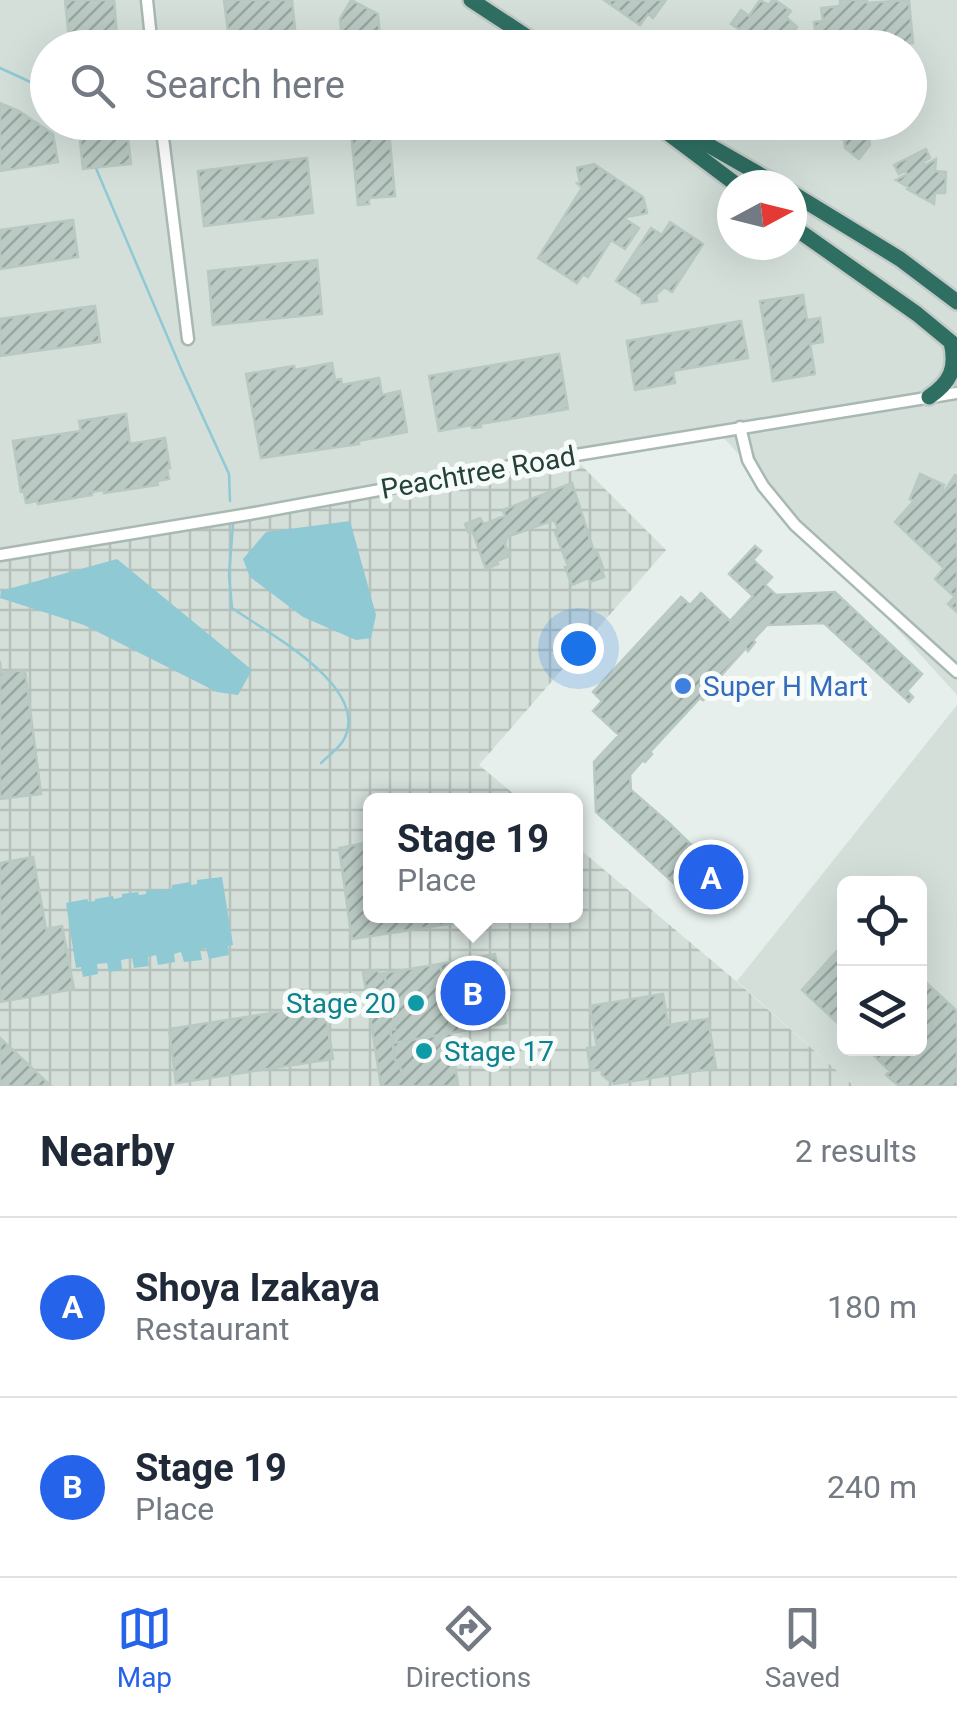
<!DOCTYPE html>
<html lang="en">
<head>
<meta charset="utf-8">
<style>
  :root { --surface:#fff; --page:#f2f2f3; --text:#1f2937; --muted:#747a83; --line:#e0e1e3; --accent:#2563eb }
  body { margin:0; font-family:Roboto,sans-serif; background:var(--page); color:var(--text) }
  .controls { position:absolute; right:30px; bottom:30px; display:grid; overflow:hidden; border-radius:15px; box-shadow:0 10px 40px #0002 }
  .controls button { width:90px; height:90px; display:grid; place-items:center; padding:0; border:0; border-bottom:2px solid var(--line); background:var(--surface); color:var(--text); font:50px sans-serif }
  .compass { position:absolute; left:717px; top:170px; width:90px; height:90px; border-radius:50%; background:var(--surface); box-shadow:0 10px 40px #0002; rotate:83deg }
  .you { position:absolute; left:578px; top:648px; width:35px; height:35px; margin:-25px; border:8px solid #fff; border-radius:50%; background:#1a73e8; box-shadow:0 0 0 15px #1a73e833 }
  .badge { display:grid; place-items:center; width:65px; height:65px; border-radius:50%; background:var(--accent); color:#fff; font-size:32px; font-weight:700 }
  .pin { position:absolute; translate:-50% -50%; border:5px solid #fff; box-shadow:0 2px 10px #0006 }
  .popup { position:absolute; left:363px; top:793px; width:220px; height:130px; box-sizing:border-box; display:grid; place-content:center; border-radius:15px; background:var(--surface); filter:drop-shadow(0 2px 8px #0005); font-size:32px; white-space:nowrap; color:var(--muted) }
  .popup b { font-size:38px; color:var(--text) }
  .popup::after { content:''; position:absolute; left:50%; top:100%; margin-left:-20px; border:20px solid transparent; border-top-color:var(--surface) }
  .list { margin:0; padding:0; list-style:none }
  h2 { display:flex; justify-content:space-between; align-items:center; height:130px; margin:0; padding:0 40px; font-size:42px }
  h2 small { font-size:32px; font-weight:400; color:var(--muted) }
  .list li { display:grid; grid-template-columns:65px 1fr auto; gap:30px; align-items:center; box-sizing:border-box; height:180px; padding:0 40px; border-top:2px solid var(--line) }
  .list b { display:block; font-size:38px; white-space:nowrap }
  .list p { margin:0; font-size:32px; white-space:nowrap; color:var(--muted) }
  .list em { font-size:32px; font-style:normal; color:var(--muted) }
  .icon { flex:none; width:55px; height:55px; fill:none; stroke:currentColor; stroke-width:2; stroke-linecap:round; stroke-linejoin:round }
  .map { position:relative; flex:none; width:957px; height:1086px; overflow:hidden }
  .search { position:absolute; background:var(--surface); box-shadow:0 10px 40px #0002; left:30px; right:30px; top:30px; height:110px; display:flex; align-items:center; gap:25px; box-sizing:border-box; padding:0 35px; border-radius:55px; color:var(--muted); font-size:38px }
  .sheet { height:490px; background:var(--surface) }
  nav { display:flex; justify-content:space-around; align-items:center; box-sizing:border-box; height:140px; border-top:2px solid var(--line); background:var(--surface); font-size:28px; color:var(--muted) }
  nav a { display:grid; justify-items:center; gap:5px }
  nav .on { color:var(--accent) }
  .map>svg:first-child { display:block }
  .built { fill:#d4dfda; fill-rule:evenodd }
  .industrial { fill:url(#industrial-grid) }
  .water { fill:#8ec9d4 }
  .lines { fill:none; stroke-linecap:round; stroke-linejoin:round }
  .stream { stroke:#8ec9d4; stroke-width:2.5 }
  .building { fill:url(#building-hatch); stroke:#b8c9c2; stroke-width:2.5 }
  .minor-casing { stroke:#a8b8b2; stroke-width:15 }
  .highway-casing { stroke:#c2cac8; stroke-width:20 }
  .minor { stroke:#fff; stroke-width:10 }
  .highway { stroke:#2f6f62; stroke-width:15 }
  .shop-dot { fill:#3f7fe0; stroke:#f7fbf9; stroke-width:4 }
  .culture-dot { fill:#0f9aa8; stroke:#f7fbf9; stroke-width:4 }
  .labels { text-anchor:middle; stroke-width:10; stroke-linejoin:round; paint-order:stroke }
  .street-label { font-size:28px; fill:#24423a; stroke:#f7fbf9 }
  .shop-label { font-size:28px; fill:#366cbe; stroke:#f7fbf9; text-anchor:start }
  .culture-label { font-size:28px; fill:#0d838f; stroke:#f7fbf9; text-anchor:end }
</style>
</head>
<body>
<div class="map">
<svg width="957" height="1086" viewBox="0 0 957 1086">
  <defs>
    <pattern id="industrial-grid" width="8" height="8" patternUnits="userSpaceOnUse" patternTransform="scale(2.5)"><rect width="8" height="8" fill="#d4dfda"/><path d="M0 4h8M4 0v8" fill="none" stroke="#b6c1bc"/></pattern>
    <pattern id="building-hatch" width="6" height="6" patternUnits="userSpaceOnUse" patternTransform="scale(2.5)"><rect width="6" height="6" fill="#bbcac4"/><path d="M-1 1l2-2M0 6l6-6M5 7l2-2" fill="none" stroke="#98a6a0"/></pattern>
  </defs>
  <rect width="100%" height="100%" fill="#e6efeb"/>
  <path class="built" d="M0,0H957V695L722,436L337,500L0,551ZM48,48H910V122H48ZM732,185H792V245H732Z
    M957,705V1086H854L737,981ZM844,884H920V1048H844Z"/>
  <path class="industrial" d="M576,460L666,550L479,765L521,800H370V916H576V846L736,981L854,1086H0V551L337,500Z"/>
  <path class="water" d="M350,521L376,615L371,638L356,640L303,617L250,577L243,559L266,532Z
    M117,559L252,670L238,695L217,692L84,625L0,598L1,591Z
    M222,877L233,945L228,946L229,955L209,959L206,948L200,950L202,960L184,962L181,952L174,954L175,962L158,965L156,955L148,957L149,966L134,968L132,958L121,960L122,970L109,972L107,963L97,964L98,974L83,977L81,967L76,968L66,903L87,899L89,902L95,901V899L113,896L114,899L122,897V894L138,892L139,895L146,894V890L172,889V885L190,882L191,885L197,884V880Z"/>
  <g class="lines">
    <path class="stream" d="M0,68L48,90
      M95,166L182,371L229,474L230,501
      M233,525L229,575L232,608C266,632 374,688 343,741C338,749 328,756 321,763"/>
  </g>
  <path class="building" d="M65,0H114L118,48H70Z
    M224,0H292L297,48H230Z
    M351,0L378,14L381,48H343L340,19Z
    M604,0H666L653,18L648,14L640,25Z
    M760,0L769,5L772,0H775L791,11L786,17L797,27L792,35L787,32L781,41L785,43L784,48H721L718,45L727,31L736,37L740,30L731,24L741,10L749,16Z
    M840,0H867V3L909,0L913,43L904,44L905,48H817L814,22L823,21L821,8L840,6Z
    M0,103L19,111L53,134L58,162L0,171Z
    M78,122H126L131,164L83,169Z
    M350,122H381L382,131H389L395,196L369,198V204L358,205Z
    M842,122H890L867,125L870,145L859,159L845,148Z
    M926,149L930,158L923,162L925,165L936,159L935,171L946,172L945,193H935L934,204L907,189L908,187L896,180L907,174L905,171L899,174L894,165Z
    M307,158L313,213L204,226L198,171Z
    M594,164L643,197L647,213L626,217L625,219L639,228L625,249L611,240L588,277L583,274L577,283L538,258L582,188L577,183L580,182L577,168Z
    M73,220L78,257L0,269V230Z
    M670,222L703,244L672,292L664,287L656,295L657,301L642,303V298L616,281L651,228L662,235Z
    M317,260L322,314L213,325L208,271Z
    M803,295L807,320L820,318L823,342L810,344L815,374L773,381L760,301Z
    M95,306L100,342L0,356V319Z
    M741,321L748,358L673,371L675,383L635,390L627,341Z
    M559,354L568,409L480,424L481,427L472,428L471,425L439,431L429,376Z
    M332,363L335,380L341,379L342,385L379,378L382,395L400,391L407,432L358,441L359,444L261,458L246,374L294,366L295,370Z
    M126,414L130,444L165,438L170,468H167L169,479L157,481L158,485L104,493V490L92,492V495L38,504L37,501L26,503L24,492H21L13,441L81,431L79,421Z
    M920,474L944,485L942,491L944,492L955,475L957,476V612L948,604L955,597L935,579L944,568L895,522L912,503L914,506L915,501L910,499Z
    M572,483L594,552L597,551L603,568H601L604,577L590,582L588,578L572,585L565,567L568,566L555,532L559,531L554,520L507,537L505,545L510,556L497,561L498,564L486,569L472,530L468,532L465,524L480,518L484,524L505,516L503,510Z
    M755,546L761,551L753,560L772,577L765,585L776,595L835,592L922,674L907,691L913,697L909,702L824,623L767,625L753,640L755,642L748,651L746,648L718,679L720,681L703,700L700,698L650,752L652,754L645,762L643,760L630,775L631,790L670,824L728,881L730,879L738,886L727,899L718,892L703,910L596,812L594,762L619,735L593,711L602,701L593,692L681,597L690,605L701,593L730,621L753,596L729,574Z
    M0,661L1,673L25,670L41,794L0,799Z
    M370,842V916H480L481,919L352,939L339,848Z
    M33,857L46,929L62,926L74,989L0,1002V863Z
    M844,943V1029L802,990Z
    M495,954L506,1023L451,1033L440,964Z
    M440,964L451,1033L393,1043L390,1030L395,1029L392,1014H387L384,992L387,991L385,977L380,978L379,974Z
    M378,970L380,978L385,977L387,991L384,992L387,1014H392L395,1029L390,1030L395,1060H399L402,1077L397,1078L398,1086H381L363,972Z
    M920,977L957,1011V1086H899L886,1075L890,1071L866,1048H920Z
    M663,994L668,1025L708,1019L716,1068L614,1084L602,1075V1069L591,1071L587,1048L597,1047L590,1006Z
    M324,1005L333,1059L176,1083L169,1029Z
    M451,1033L458,1086H398L397,1078L402,1077L399,1060H395L393,1043Z
    M0,1038L51,1086H0Z"/>
  <g class="lines">
    <defs>
      <path id="minor" d="M147,0L152,48
        M161,122L188,339
        M740,427L748,460L763,486L795,525L957,672
        M0,555L249,514L521,464L957,393"/>
      <path id="highway" d="M471,0L544,48
        M653,122L737,185
        M668,122L778,185
        M792,193L900,259L957,302
        M792,226L917,314L957,347
        M929,397C951,382 957,368 951,342"/>
    </defs>
    <use href="#minor" class="minor-casing"/>
    <use href="#highway" class="highway-casing"/>
    <use href="#minor" class="minor"/>
    <use href="#highway" class="highway"/>
  </g>
  <circle class="shop-dot" cx="683" cy="686" r="10"/>
  <g class="culture-dot">
    <circle cx="416" cy="1003" r="10"/>
    <circle cx="424" cy="1051" r="10"/>
  </g>
  <g class="labels">
    <g class="street-label">
      <text transform="translate(478 472) rotate(-10)" y="10">Peachtree Road</text>
    </g>
    <g class="shop-label">
      <text x="703" y="696">Super H Mart</text>
    </g>
    <g class="culture-label">
      <text x="396" y="1013">Stage 20</text>
      <text x="444" y="1061" text-anchor="start">Stage 17</text>
    </g>
  </g>
</svg>
<div class="controls">
<button><svg class="icon" aria-label="locate" viewBox="0 0 24 24"><circle cx="12" cy="12" r="6"/><path d="M12 2v4M12 18v4M2 12h4M18 12h4"/></svg></button>
<button><svg class="icon" aria-label="layers" viewBox="0 0 24 24"><path d="M12 4l9 5-9 5-9-5zM3 14l9 5 9-5"/></svg></button>
</div>
<svg class="compass" viewBox="-18 -18 36 36"><path d="M0-13l5 13h-10z" fill="#e53935"/><path d="M0 13l5-13h-10z" fill="#747a83"/></svg>
<div class="you"></div>
<div class="pin badge" style="left:711px;top:877px">A</div>
<div class="pin badge" style="left:473px;top:993px">B</div>
<div class="popup"><b>Stage 19</b>Place</div>
<div class="search"><svg class="icon" aria-label="search" viewBox="0 0 24 24"><circle cx="10" cy="10" r="6"/><path d="M15 15l6 6"/></svg>Search here</div>
</div>
<section class="sheet">
<h2>Nearby<small>2 results</small></h2>
<ul class="list">
<li><span class="badge">A</span><div><b>Shoya Izakaya</b><p>Restaurant</p></div><em>180 m</em></li>
<li><span class="badge">B</span><div><b>Stage 19</b><p>Place</p></div><em>240 m</em></li>
</ul>
</section>
<nav>
<a class="on"><svg class="icon" aria-label="map" viewBox="0 0 24 24"><path d="M3 6l6-2 6 2 6-2v14l-6 2-6-2-6 2zM9 4v14M15 6v14"/></svg>Map</a>
<a><svg class="icon" aria-label="directions" viewBox="0 0 24 24"><path d="M12 3l9 9-9 9-9-9zM9 14v-3h6M13 9l2 2-2 2"/></svg>Directions</a>
<a><svg class="icon" aria-label="saved" viewBox="0 0 24 24"><path d="M7 4h10v16l-5-4-5 4z"/></svg>Saved</a>
</nav>
</body>
</html>
